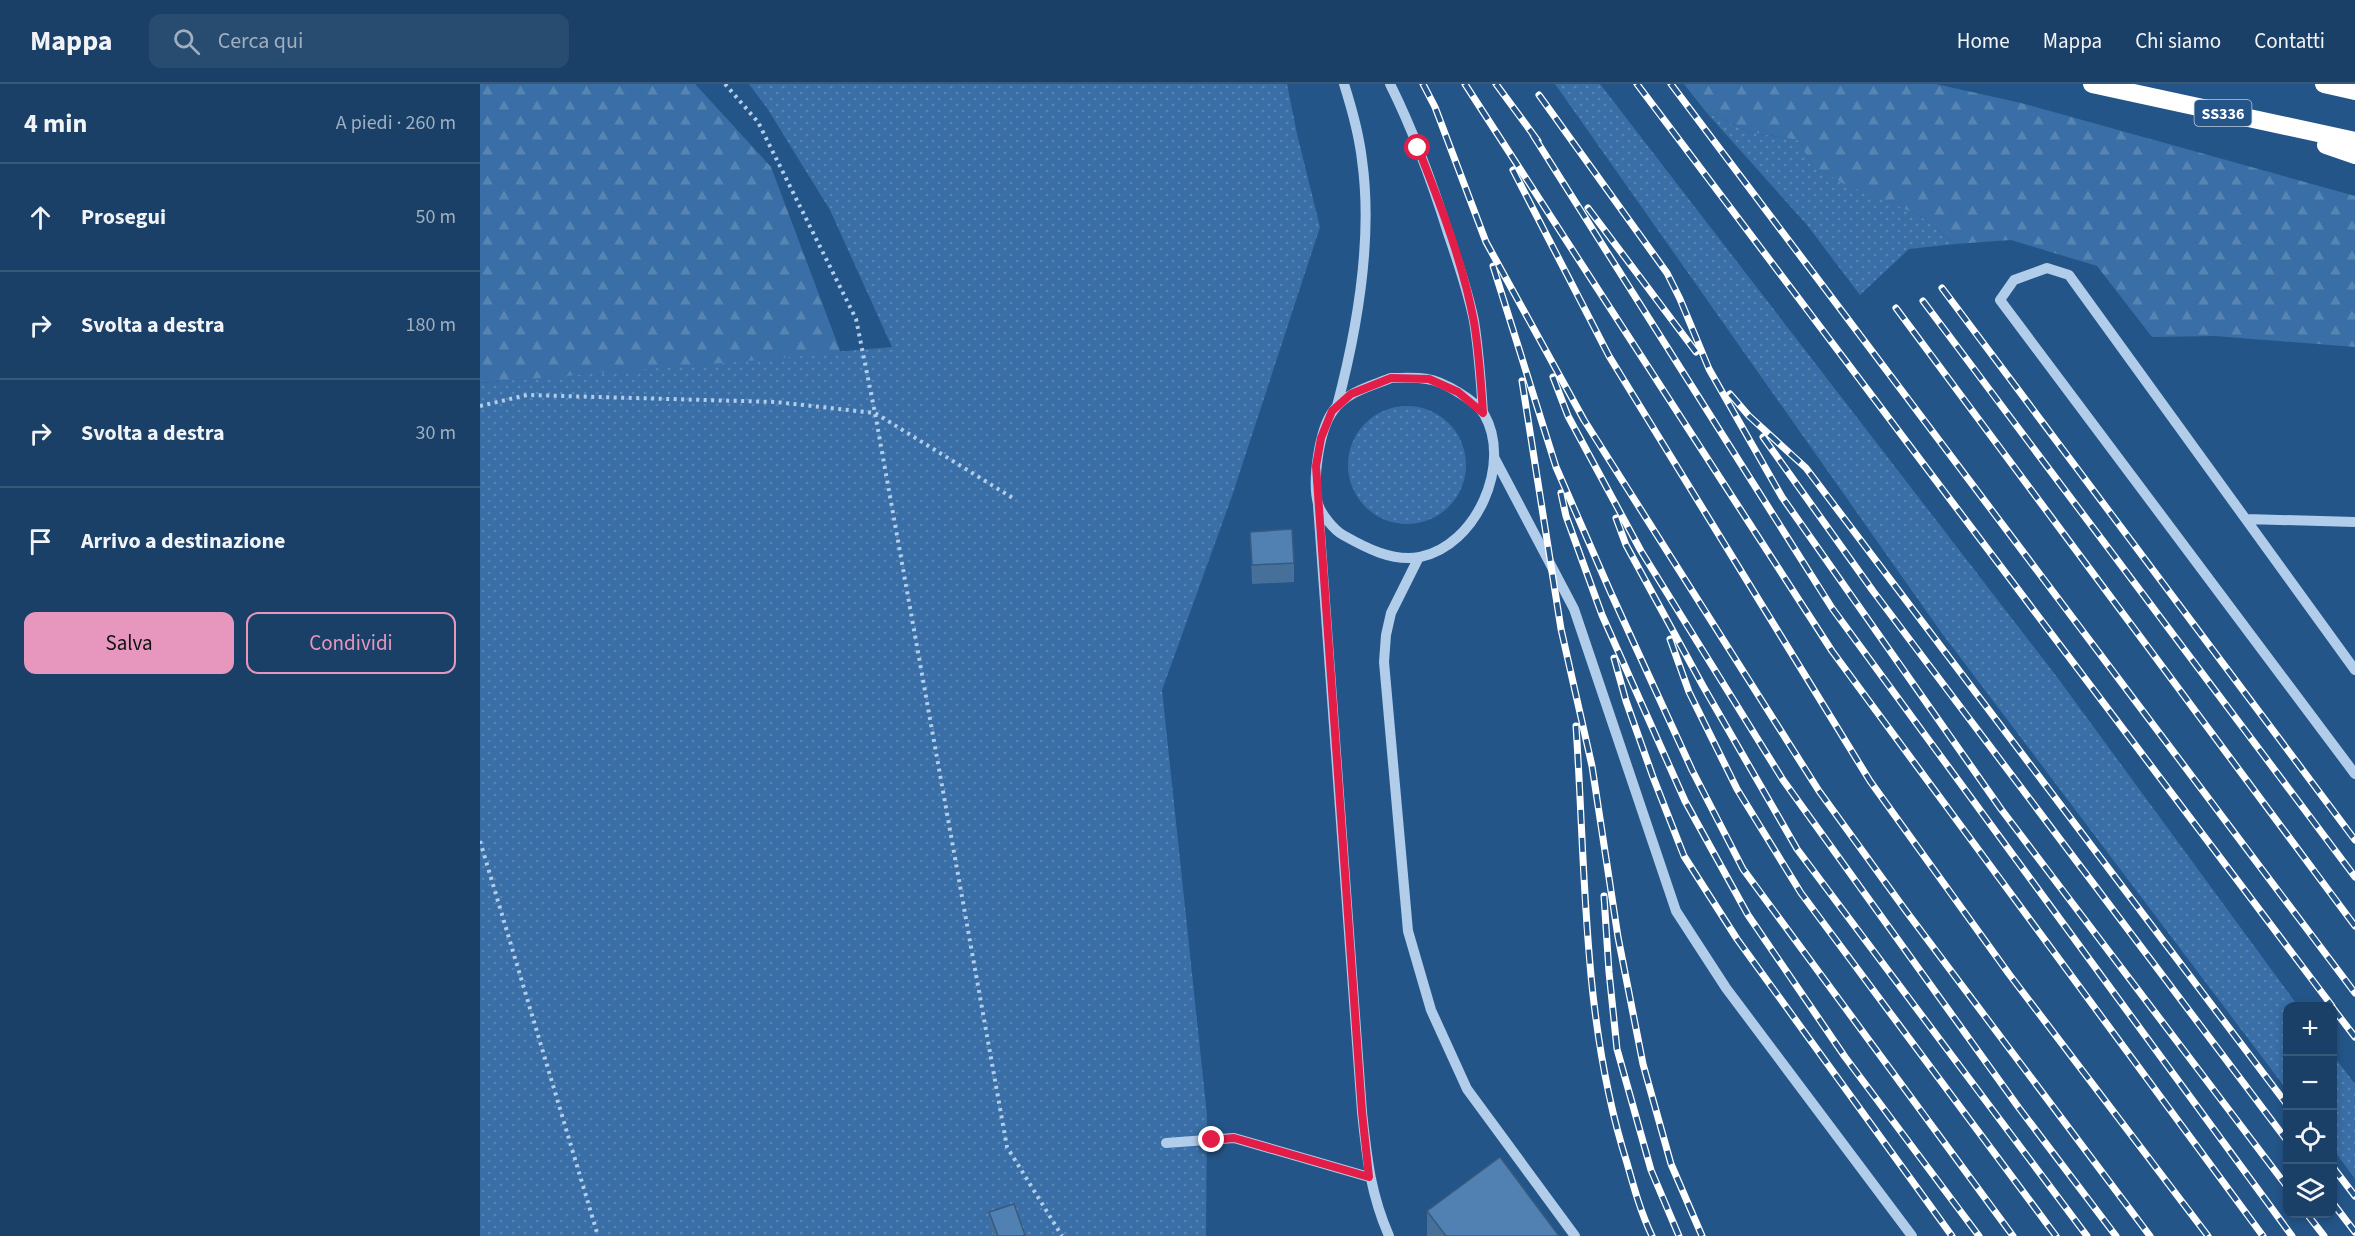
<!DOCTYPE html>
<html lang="it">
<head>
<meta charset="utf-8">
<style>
  :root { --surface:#1b4067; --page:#284b70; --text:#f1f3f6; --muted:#a0afc0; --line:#39597b; --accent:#e797bd }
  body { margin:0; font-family:"Source Sans 3",sans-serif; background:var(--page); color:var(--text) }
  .controls { position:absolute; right:18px; bottom:18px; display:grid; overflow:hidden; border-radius:12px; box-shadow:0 3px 9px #0003 }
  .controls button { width:54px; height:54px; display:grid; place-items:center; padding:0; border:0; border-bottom:2px solid var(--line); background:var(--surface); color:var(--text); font:30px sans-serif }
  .stop { position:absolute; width:18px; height:18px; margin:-14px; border:4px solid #e11d48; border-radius:50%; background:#fff }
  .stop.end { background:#e11d48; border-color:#fff; box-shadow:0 2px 6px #0008 }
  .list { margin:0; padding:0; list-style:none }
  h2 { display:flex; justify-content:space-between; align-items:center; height:78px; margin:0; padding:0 24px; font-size:26px }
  h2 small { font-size:20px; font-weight:400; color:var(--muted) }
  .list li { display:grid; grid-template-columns:39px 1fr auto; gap:18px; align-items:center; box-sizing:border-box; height:108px; padding:0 24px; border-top:2px solid var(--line) }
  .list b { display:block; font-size:22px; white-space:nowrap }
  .list em { font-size:20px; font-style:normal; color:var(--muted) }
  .actions { display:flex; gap:12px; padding:18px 24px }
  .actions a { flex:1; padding:14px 0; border:2px solid var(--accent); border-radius:12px; text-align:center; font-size:21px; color:var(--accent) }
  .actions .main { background:var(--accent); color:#111 }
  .icon { flex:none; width:33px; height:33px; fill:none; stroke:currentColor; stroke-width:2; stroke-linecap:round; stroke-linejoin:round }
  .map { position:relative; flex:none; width:1875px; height:1152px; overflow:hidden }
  header { display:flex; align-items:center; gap:36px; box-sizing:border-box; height:84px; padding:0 30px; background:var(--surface); border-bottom:2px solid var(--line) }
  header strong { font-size:28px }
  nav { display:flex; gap:33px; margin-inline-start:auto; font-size:21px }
  .search { width:420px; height:54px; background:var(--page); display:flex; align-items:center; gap:15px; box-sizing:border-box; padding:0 21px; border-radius:12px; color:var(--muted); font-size:22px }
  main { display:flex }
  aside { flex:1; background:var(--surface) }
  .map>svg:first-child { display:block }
  .grass { fill:url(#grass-dots) }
  .forest { fill:url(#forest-firs) }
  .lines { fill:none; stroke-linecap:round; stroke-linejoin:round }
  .path { stroke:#b1cdea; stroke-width:4; stroke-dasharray:3 4.5; stroke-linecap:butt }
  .minor { stroke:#b1cdea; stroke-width:10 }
  .highway { stroke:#fff; stroke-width:18 }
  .rail-casing { stroke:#fff; stroke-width:7 }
  .rail { stroke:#245589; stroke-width:4.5; stroke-dasharray:14; stroke-linecap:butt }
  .wall { fill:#466f99 }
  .building { fill:#5181b2; stroke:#395a7d; stroke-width:1.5 }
  .route { stroke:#e11d48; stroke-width:8 }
  .labels { text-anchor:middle; stroke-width:4.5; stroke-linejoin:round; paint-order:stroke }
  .shield { fill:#245589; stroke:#bdccdc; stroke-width:1.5 }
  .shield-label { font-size:16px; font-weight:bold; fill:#fff }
</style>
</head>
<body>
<header>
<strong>Mappa</strong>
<div class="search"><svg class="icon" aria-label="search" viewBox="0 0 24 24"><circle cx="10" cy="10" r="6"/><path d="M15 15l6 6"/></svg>Cerca qui</div>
<nav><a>Home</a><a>Mappa</a><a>Chi siamo</a><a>Contatti</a></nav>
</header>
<main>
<aside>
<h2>4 min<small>A piedi · 260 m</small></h2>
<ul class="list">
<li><svg class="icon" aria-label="ahead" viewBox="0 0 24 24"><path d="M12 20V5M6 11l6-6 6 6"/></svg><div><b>Prosegui</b></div><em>50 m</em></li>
<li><svg class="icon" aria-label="right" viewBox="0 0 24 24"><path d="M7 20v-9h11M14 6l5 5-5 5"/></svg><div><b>Svolta a destra</b></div><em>180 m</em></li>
<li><svg class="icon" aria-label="right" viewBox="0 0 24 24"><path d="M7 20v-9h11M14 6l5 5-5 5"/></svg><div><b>Svolta a destra</b></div><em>30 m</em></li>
<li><svg class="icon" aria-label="arrive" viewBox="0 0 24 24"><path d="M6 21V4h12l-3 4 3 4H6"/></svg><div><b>Arrivo a destinazione</b></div></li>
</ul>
<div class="actions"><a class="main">Salva</a><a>Condividi</a></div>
</aside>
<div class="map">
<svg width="1875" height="1152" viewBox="0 0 1875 1152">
  <defs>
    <pattern id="grass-dots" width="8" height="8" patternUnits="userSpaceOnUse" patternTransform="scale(1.5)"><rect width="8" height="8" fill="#396fa6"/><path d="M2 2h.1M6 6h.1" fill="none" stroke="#5785b3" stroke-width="1.8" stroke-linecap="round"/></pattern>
    <pattern id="forest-firs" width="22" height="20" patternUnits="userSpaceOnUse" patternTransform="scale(1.5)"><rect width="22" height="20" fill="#396fa6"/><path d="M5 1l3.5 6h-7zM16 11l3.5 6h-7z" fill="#5785b3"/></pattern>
  </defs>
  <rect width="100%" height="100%" fill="#245589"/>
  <path class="grass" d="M269,0H807L817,50L840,143L752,412L682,606L727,1031L726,1152H0V299L412,263L350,126L287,24Z
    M1075,0H1120L1577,593L1818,922H1808L1807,1006L1461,548Z
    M1226,28L1270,48L1318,56L1332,81L1439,131L1475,160L1429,165L1380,211L1327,141Z
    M868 381a59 59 0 1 1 118 0a59 59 0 1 1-118 0Z
    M1852,970L1875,1000V1095L1853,1065Z"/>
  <path class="forest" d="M0,0H215L291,83L361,269L0,299Z
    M1204,0H1456L1541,19L1875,112V263L1735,252L1672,253L1617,182L1531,156L1475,160L1439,131L1364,100L1332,81L1318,56L1270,48L1226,28Z"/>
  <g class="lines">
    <path class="path" d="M245,0L278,38L376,235L395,329L527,1063L582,1152
      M0,322L47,311L296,318L395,329L536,416
      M0,757L118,1152"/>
    <path class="minor" d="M910,0C934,48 952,98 968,149C978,178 988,207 994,237C999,268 1001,298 1003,329
      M911,294C923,294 936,293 947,295C963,297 996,317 1004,330C1033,380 996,462 940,473C912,478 886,464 863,451C854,446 841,430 838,420C832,397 839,346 853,327C866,308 891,302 911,294Z
      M857,322C877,246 893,154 882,76C879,50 872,25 864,0
      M1014,373L1094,525L1196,827L1246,904L1432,1152
      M838,421L882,1028C887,1074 890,1108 909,1152
      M1766,435L1875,438
      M939,473L911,529L906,551L904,578L928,847L951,926L987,1005L1095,1152
      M1875,586L1589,191L1567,184L1534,196L1520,216L1875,690
      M686,1059L754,1054L889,1093"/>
    <path class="highway" d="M1612,0L1875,57
      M1844,0L1875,7
      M1846,61L1875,71"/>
    <defs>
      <path id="rail" d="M943,0L955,23L1006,158L1104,336L1339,707L1426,827L1670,1152
        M985,0L1352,567L1783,1152
        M1016,0L1058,57
        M1157,0L1852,922
        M1191,0L1875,909
        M1059,11L1187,189L1200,215L1229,285L1302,413L1521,725L1808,1104
        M1053,51L1352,524L1812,1152
        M1033,86L1129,272L1390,697L1529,890L1728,1152
        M1108,124L1216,268
        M1013,182L1076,383L1130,507L1212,686L1263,785L1533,1152
        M1462,204L1875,756
        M1443,217L1875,793
        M1416,224L1875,842
        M1073,293L1088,332L1161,467L1303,696L1539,1024L1636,1152
        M1042,297L1081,545L1112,682L1138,853L1163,980L1191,1080L1222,1152
        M1250,310L1269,332L1326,384L1808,1022
        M1283,353L1393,507L1808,1058
        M1081,409L1086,432L1122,531L1205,717L1268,831L1365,973L1499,1152
        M1136,434L1146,461L1223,602L1317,765L1607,1152
        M1190,555L1209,608L1257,705L1321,809L1576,1152
        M1134,574L1146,617L1173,693L1204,772L1257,855L1472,1152
        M1096,642C1106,789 1102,937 1147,1079C1154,1104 1161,1129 1172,1152
        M1124,812L1129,888L1137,965L1171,1086L1199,1152
        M1852,923L1875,953
        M1852,1082L1875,1112
        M1852,1118L1875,1148
        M1827,1130L1844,1152"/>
    </defs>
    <use href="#rail" class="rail-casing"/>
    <use href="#rail" class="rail"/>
  </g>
  <path class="wall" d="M770,448L814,479V498L772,500Z
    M947,1127L1079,1152H947Z
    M509,1128L545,1152H514L509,1138Z"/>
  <path class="building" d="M812,445L814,479L772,481L770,448Z
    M1020,1073L1079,1152H966L947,1127Z
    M534,1120L545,1151L542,1152H518L509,1128Z"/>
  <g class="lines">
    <path class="route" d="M732,1056L754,1054L889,1093L882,1028L836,382L841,354L852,327L871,310L911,294L949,295L978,308L1003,329C1001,298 999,268 994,238C983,179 960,119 938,64"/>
  </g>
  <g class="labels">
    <rect class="shield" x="1714.5" y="16" width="57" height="26" rx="4.5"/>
    <g class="shield-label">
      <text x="1743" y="35">SS336</text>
    </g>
  </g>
</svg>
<div class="controls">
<button>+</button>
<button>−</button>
<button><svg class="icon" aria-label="locate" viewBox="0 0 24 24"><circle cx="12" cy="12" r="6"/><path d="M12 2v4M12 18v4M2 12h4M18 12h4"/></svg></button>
<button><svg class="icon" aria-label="layers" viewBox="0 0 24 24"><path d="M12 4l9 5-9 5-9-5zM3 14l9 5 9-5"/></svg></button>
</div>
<div class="stop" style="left:938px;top:64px"></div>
<div class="stop end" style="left:732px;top:1056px"></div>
</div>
</main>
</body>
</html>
